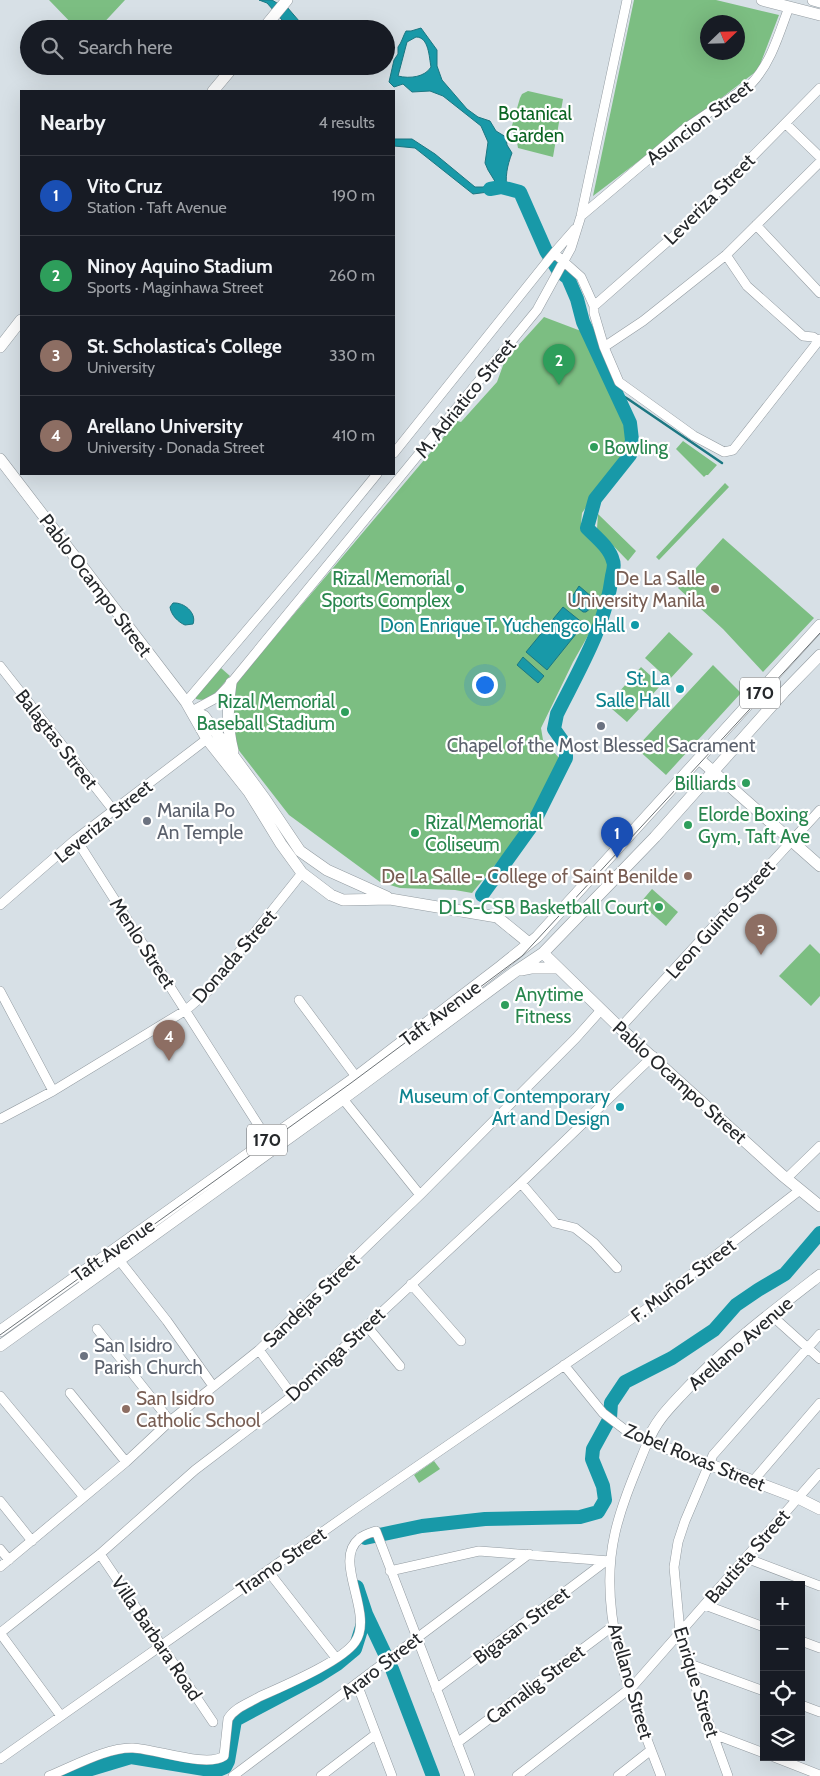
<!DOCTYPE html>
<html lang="en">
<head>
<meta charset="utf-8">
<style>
  :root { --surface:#171b24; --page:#242831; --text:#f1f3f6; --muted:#9ea1a6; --line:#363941; --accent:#8c9099 }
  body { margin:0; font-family:Cabin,sans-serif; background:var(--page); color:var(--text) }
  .controls { position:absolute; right:15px; bottom:15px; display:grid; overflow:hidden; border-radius:0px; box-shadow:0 5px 20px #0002 }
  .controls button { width:45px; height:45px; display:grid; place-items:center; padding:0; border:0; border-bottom:1px solid var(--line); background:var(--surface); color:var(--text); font:25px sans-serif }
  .compass { position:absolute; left:700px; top:15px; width:45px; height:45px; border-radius:50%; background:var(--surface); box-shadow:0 5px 20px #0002; rotate:67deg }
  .you { position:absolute; left:484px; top:684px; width:18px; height:18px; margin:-12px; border:4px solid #fff; border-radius:50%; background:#1a73e8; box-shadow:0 0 0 8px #1a73e833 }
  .badge { display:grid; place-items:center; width:32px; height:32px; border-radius:50%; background:var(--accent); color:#fff; font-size:16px; font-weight:700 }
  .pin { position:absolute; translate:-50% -41px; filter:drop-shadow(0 1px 2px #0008) }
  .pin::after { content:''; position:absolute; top:26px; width:18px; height:15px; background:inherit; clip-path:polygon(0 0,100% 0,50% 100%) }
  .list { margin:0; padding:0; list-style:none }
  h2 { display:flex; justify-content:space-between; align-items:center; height:65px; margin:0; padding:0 20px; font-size:21px }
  h2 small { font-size:16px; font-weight:400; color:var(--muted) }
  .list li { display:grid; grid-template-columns:32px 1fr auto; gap:15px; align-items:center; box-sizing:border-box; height:80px; padding:0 20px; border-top:1px solid var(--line) }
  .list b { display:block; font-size:19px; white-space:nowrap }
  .list p { margin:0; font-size:16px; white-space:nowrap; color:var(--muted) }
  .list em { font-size:16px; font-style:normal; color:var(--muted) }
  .icon { flex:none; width:28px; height:28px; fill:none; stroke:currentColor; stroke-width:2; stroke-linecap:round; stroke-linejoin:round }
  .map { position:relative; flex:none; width:820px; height:1776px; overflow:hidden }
  .search { position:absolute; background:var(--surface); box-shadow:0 5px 20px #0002; left:20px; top:20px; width:375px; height:55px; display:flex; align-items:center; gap:12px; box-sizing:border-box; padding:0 18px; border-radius:28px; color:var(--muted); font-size:19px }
  .panel { position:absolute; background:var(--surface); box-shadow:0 5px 20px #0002; left:20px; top:90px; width:375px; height:385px; border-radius:0px }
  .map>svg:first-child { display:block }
  .green { fill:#7cbe82; fill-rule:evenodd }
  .water { fill:#1899a8; stroke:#1c7782; fill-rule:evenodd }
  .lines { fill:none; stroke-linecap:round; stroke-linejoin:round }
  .stream { stroke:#1c7782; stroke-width:2.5 }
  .river { stroke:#1899a8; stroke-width:14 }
  .minor-casing { stroke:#939ba1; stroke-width:10 }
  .major-casing { stroke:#939ba1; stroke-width:12 }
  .minor { stroke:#fff; stroke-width:9 }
  .major { stroke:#fff; stroke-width:11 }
  .tram { stroke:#6c7276; stroke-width:1 }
  .leisure-dot { fill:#2e9e5b; stroke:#fff; stroke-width:2 }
  .education-dot { fill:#8d6e63; stroke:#fff; stroke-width:2 }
  .culture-dot { fill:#0f9aa8; stroke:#fff; stroke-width:2 }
  .worship-dot { fill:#6b7280; stroke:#fff; stroke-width:2 }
  .labels { text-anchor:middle; stroke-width:4.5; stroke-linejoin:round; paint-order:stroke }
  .shield { fill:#fff; stroke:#66686b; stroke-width:1 }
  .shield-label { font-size:18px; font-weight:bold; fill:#25282b }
  .park-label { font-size:19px; fill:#096422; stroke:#fff }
  .street-label { font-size:19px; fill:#25282b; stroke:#fff }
  .leisure-label { font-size:19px; fill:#27864d; stroke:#fff; text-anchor:start }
  .education-label { font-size:19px; fill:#785e54; stroke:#fff; text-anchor:end }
  .culture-label { font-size:19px; fill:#0d838f; stroke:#fff; text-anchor:end }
  .worship-label { font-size:19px; fill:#5b616d; stroke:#fff; text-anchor:start }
</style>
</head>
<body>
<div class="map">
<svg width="820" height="1776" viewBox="0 0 820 1776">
  <rect width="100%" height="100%" fill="#d7e0e6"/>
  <path class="green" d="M49,0H125L98,29H77Z
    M634,0H716L779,15L758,70L593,196ZM708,22H738V52H708Z
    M528,91L563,99L553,157L518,148L516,137L511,129L520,98L522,94Z
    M544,317L581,331L624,423L627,442L621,457L582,513L581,524L584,531L611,559L598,618L573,662L541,728L543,740L560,759L541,799L508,849L472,893L455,890L400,888L380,882L289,815L237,748L234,731V688L241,677L457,421L461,422L497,382L505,360Z
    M683,441L717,465L708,475H706L704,477L676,449Z
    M725,483L729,487L659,560L656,557Z
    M598,514L636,551L628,561L597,529Z
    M723,538L814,618L763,672L723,629L678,588Z
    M669,632L693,654L669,680L645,658Z
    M713,665L741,693L666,775L636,748Z
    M641,667L661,685L627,722L612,709L617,704L612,700Z
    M221,668L230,676C222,685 210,704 196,699V696Z
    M652,889L678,912L666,926L640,903Z
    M810,944L820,954V996L811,1006L779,976Z
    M434,1461L440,1469L419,1483L414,1475Z"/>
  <path class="water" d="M259,0H272L285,8L287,7L306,29H290L267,3Z
    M421,28L437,50V66L442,80L467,109L478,117L490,121L496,131L506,137L507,145L512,153C507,166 505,177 507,191H496L473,194L415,148L394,146V139H412L435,154L475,187H483L496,183L488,170L485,163L488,142L481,126L443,96L430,91L412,92L403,84L394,87L389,82L394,60L398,54V47C402,42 403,36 406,31H411ZM416,37C429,37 429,57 431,67C425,77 410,79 398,76L407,42Z
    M579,586L598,602L586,612H583L572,603V597Z
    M173,603C184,602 197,613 193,624L185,625C178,622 171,615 170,607Z
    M563,607L584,624L547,670L526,652Z
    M523,657L544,676L538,683L517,665Z"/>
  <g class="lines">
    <path class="stream" d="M615,391L628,399L722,463"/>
    <path class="river" d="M482,895L533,824L566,758V746L554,729L557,714C579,670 606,625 612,576C613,571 615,565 613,561C610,548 596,537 587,528L595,499L630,455L632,440L630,423L583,322L577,299L568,278L558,270L546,251L520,192L501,187L490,189
      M365,1538L422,1526L485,1519L580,1517L598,1512L605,1500L603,1486L592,1459L593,1449L610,1418L611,1403L625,1382L672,1358L714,1330L736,1305L758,1290L785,1274L820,1233
      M366,1614L384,1652
      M392,1669L433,1776
      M68,1776L131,1757L216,1771L225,1767L228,1761L235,1720L318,1676L337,1664L355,1649L366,1614L357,1587"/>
    <defs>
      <path id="minor" d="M786,124L820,157
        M581,216L683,130L751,84C771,63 779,34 789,7
        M756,225L820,293
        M554,253L581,277L594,306V313L604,347L619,382L694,436L724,452L733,450L820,339
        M726,255L747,286L803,336L813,337L819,341
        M594,306L676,234L820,88
        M604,347L643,321L726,255L820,162
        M394,453L554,253L575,229
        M0,666L114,811
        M186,702L315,550L377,474
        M192,711L218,697L231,683L537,310L571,248L581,216L627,0
        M76,839L271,1145
        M0,905L76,839L207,739
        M0,991L53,1091
        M299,1000L360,1082
        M620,1028L820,810
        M343,1099L420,1195
        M0,1119L53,1091L186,1010L208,991L302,873
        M787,1178L820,1146
        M521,1183L555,1223L575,1228L594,1243L617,1268
        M116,1256L167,1321L213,1386
        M411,1284L461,1341
        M770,1314L820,1359
        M366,1325L400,1366
        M97,1329L170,1421
        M259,1350L292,1395
        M564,1365L603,1413L624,1429L648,1441C636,1471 622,1502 615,1533C596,1616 632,1700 661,1776
        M70,1393L126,1462
        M0,1396L84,1497
        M753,1481L820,1403
        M0,1501L32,1541
        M0,1549L9,1560
        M100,1554L213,1722
        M746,1558L820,1586
        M0,1567L126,1462L170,1421L259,1350L420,1195L576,1038L601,1010
        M268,1571L336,1658
        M390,1571L479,1551L610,1561
        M705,1605L764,1627
        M0,1633L100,1554L195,1470L287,1400L521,1183L653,1056
        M0,1633L61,1716
        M801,1641L820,1648
        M687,1663L764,1691
        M357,1684L392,1776
        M436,1689L606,1561
        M801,1705L820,1712
        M711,1733L764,1753
        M457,1743L613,1626
        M774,1757L820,1775
        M0,1759L358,1507L649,1307L800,1190
        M49,1776C74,1766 107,1747 133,1748C156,1749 207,1768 224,1756L228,1719C234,1708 249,1703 259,1697C283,1686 341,1662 355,1642C375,1614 332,1561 359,1539C363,1535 370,1533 376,1531L470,1776
        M233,1776L529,1554
        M321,1776L376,1734
        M517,1776L633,1686L820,1473
        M618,1776L651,1750
        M728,1776L687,1663L680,1632L674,1567L678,1542L685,1521L713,1455L820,1334"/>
      <path id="major" d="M762,0L820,15
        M813,0L820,2
        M263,29L287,0
        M213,91L234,66
        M0,347L21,320
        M0,459L186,702L207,739L249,792L281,844L302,873L331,895L343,900L390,899L497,917L529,943
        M231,683C227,707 227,728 233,751
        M192,711L204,716L265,799L300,851L327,870L387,897
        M699,759L820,866
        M543,953L620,1028L782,1175L820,1206
        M521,970L531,968H557
        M820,1275C772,1312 723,1349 681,1395C668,1409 655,1422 648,1441L798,1498L820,1509
        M0,1331L356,1077L501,966L537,937L820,625
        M0,1346L343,1099L516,971L543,953L655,837L784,692L820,655"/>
    </defs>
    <use href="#minor" class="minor-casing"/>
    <use href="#major" class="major-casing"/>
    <use href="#minor" class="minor"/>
    <use href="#major" class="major"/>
    <path class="tram" d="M0,1335L351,1083L522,956L820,633"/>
  </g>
  <g class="leisure-dot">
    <circle cx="594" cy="447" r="5"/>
    <circle cx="460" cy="589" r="5"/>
    <circle cx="345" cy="712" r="5"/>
    <circle cx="746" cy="783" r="5"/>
    <circle cx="688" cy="825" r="5"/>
    <circle cx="415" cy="833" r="5"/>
    <circle cx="659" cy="907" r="5"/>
    <circle cx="505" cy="1005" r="5"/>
  </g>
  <g class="education-dot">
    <circle cx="715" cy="589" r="5"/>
    <circle cx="688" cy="876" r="5"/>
    <circle cx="126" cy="1409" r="5"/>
  </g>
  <g class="culture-dot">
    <circle cx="635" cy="625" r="5"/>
    <circle cx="680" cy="689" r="5"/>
    <circle cx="620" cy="1107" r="5"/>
  </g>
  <g class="worship-dot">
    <circle cx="601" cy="726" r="5"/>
    <circle cx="147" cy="821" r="5"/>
    <circle cx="84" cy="1356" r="5"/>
  </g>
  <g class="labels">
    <g class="shield">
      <rect x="740" y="677.5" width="40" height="31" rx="4"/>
      <rect x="247" y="1124.5" width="40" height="31" rx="4"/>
    </g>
    <g class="shield-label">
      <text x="760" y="699">170</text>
      <text x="267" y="1146">170</text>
    </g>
    <g class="park-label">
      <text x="535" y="120">Botanical<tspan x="535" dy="22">Garden</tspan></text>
    </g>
    <g class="street-label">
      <text transform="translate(699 122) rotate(-37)" y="7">Asuncion Street</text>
      <text transform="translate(709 199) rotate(-45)" y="7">Leveriza Street</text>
      <text transform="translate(465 398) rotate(-51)" y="7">M. Adriatico Street</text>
      <text transform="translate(96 585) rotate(53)" y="7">Pablo Ocampo Street</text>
      <text transform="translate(57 739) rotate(52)" y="7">Balagtas Street</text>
      <text transform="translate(103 821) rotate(-39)" y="7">Leveriza Street</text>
      <text transform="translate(720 919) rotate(-48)" y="7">Leon Guinto Street</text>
      <text transform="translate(143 943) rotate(57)" y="7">Menlo Street</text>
      <text transform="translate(234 956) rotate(-49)" y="7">Donada Street</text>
      <text transform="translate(440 1013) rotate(-37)" y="7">Taft Avenue</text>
      <text transform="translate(680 1082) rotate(42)" y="7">Pablo Ocampo Street</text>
      <text transform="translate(113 1250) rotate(-35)" y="7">Taft Avenue</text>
      <text transform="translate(683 1280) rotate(-37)" y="7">F. Muñoz Street</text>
      <text transform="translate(311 1300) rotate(-44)" y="7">Sandejas Street</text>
      <text transform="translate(740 1343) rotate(-41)" y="7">Arellano Avenue</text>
      <text transform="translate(335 1354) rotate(-43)" y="7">Dominga Street</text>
      <text transform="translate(695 1457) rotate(22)" y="7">Zobel Roxas Street</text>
      <text transform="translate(747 1556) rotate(-49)" y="7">Bautista Street</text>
      <text transform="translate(281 1561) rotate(-35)" y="7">Tramo Street</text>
      <text transform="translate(521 1625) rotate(-37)" y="7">Bigasan Street</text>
      <text transform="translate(157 1638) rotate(56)" y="7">Villa Barbara Road</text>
      <text transform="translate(381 1665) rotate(-38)" y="7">Araro Street</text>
      <text transform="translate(631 1681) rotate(74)" y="7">Arellano Street</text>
      <text transform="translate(697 1682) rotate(73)" y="7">Enrique Street</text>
      <text transform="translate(535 1684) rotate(-37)" y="7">Camalig Street</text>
    </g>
    <g class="leisure-label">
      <text x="604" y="454">Bowling</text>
      <text x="450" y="585" text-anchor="end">Rizal Memorial<tspan x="450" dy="22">Sports Complex</tspan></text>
      <text x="335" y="708" text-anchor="end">Rizal Memorial<tspan x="335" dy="22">Baseball Stadium</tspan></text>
      <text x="736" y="790" text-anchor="end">Billiards</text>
      <text x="698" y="821">Elorde Boxing<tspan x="698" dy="22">Gym, Taft Ave</tspan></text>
      <text x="425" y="829">Rizal Memorial<tspan x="425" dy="22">Coliseum</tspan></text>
      <text x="649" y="914" text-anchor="end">DLS-CSB Basketball Court</text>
      <text x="515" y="1001">Anytime<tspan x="515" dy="22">Fitness</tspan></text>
    </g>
    <g class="education-label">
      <text x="705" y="585">De La Salle<tspan x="705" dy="22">University Manila</tspan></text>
      <text x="678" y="883">De La Salle - College of Saint Benilde</text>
      <text x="136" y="1405" text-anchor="start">San Isidro<tspan x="136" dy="22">Catholic School</tspan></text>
    </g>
    <g class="culture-label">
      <text x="625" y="632">Don Enrique T. Yuchengco Hall</text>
      <text x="670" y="685">St. La<tspan x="670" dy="22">Salle Hall</tspan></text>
      <text x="610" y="1103">Museum of Contemporary<tspan x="610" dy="22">Art and Design</tspan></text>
    </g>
    <g class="worship-label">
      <text x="601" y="752" text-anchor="middle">Chapel of the Most Blessed Sacrament</text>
      <text x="157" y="817">Manila Po<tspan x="157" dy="22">An Temple</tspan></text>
      <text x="94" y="1352">San Isidro<tspan x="94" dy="22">Parish Church</tspan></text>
    </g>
  </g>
</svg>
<div class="controls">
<button>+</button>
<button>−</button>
<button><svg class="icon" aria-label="locate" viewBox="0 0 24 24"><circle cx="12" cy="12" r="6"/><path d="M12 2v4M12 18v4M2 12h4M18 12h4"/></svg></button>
<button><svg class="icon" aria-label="layers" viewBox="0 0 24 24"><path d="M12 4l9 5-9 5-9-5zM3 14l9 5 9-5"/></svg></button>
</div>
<svg class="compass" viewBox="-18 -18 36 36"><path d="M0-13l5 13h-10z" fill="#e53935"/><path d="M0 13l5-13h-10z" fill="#9ea1a6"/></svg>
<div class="you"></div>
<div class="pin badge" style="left:617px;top:858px;background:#1a4fb4">1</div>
<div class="pin badge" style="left:559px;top:385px;background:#2e9e5b">2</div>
<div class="pin badge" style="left:761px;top:955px;background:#8d6e63">3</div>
<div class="pin badge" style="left:169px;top:1061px;background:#8d6e63">4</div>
<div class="search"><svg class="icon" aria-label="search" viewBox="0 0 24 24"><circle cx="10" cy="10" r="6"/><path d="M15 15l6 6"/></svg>Search here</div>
<section class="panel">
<h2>Nearby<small>4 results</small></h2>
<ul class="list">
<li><span class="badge" style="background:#1a4fb4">1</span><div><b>Vito Cruz</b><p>Station · Taft Avenue</p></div><em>190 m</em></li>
<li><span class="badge" style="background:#2e9e5b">2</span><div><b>Ninoy Aquino Stadium</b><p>Sports · Maginhawa Street</p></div><em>260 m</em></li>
<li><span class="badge" style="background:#8d6e63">3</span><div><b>St. Scholastica's College</b><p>University</p></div><em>330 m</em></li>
<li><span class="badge" style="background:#8d6e63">4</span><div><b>Arellano University</b><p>University · Donada Street</p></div><em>410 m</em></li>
</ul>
</section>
</div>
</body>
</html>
